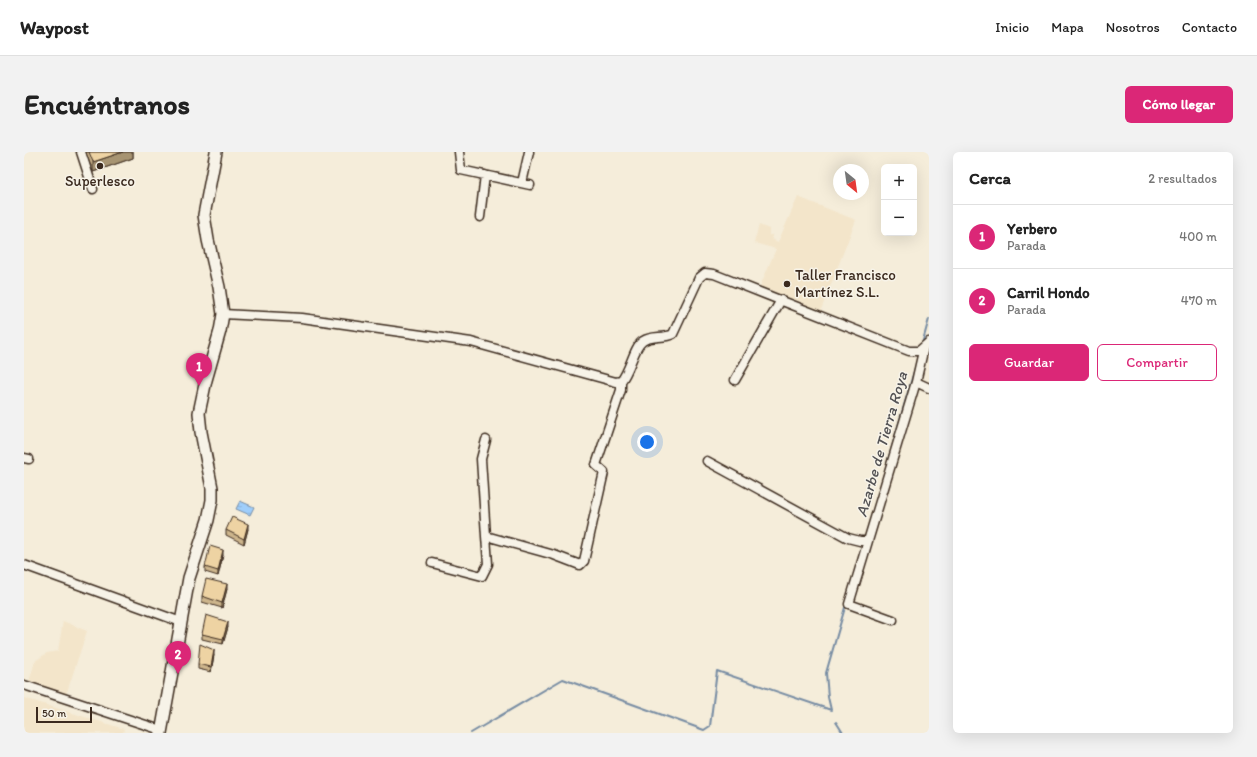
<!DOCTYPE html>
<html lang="es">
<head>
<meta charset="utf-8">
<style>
  :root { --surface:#fff; --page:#f2f2f2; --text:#222; --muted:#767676; --line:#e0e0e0; --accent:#db2777 }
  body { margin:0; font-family:Itim,sans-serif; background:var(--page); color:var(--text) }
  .controls { position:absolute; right:12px; top:12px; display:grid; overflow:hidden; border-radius:6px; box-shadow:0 4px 16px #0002 }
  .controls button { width:36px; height:36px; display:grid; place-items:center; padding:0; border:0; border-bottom:1px solid var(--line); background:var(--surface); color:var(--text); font:20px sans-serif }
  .compass { position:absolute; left:809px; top:12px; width:36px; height:36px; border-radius:50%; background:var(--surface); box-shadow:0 4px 16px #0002; rotate:151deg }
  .scale { position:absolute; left:12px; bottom:10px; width:56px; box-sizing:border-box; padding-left:4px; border:2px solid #3b2a1e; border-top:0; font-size:11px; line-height:14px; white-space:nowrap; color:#3b2a1e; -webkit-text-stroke:3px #f7f3e8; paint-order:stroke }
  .you { position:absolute; left:623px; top:290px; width:14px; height:14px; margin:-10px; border:3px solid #fff; border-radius:50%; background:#1a73e8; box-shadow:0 0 0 6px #1a73e833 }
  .badge { display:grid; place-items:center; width:26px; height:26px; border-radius:50%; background:var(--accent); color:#fff; font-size:13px; font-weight:700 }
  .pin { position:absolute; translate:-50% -33px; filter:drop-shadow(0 1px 2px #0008) }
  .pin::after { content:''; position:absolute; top:21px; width:14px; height:12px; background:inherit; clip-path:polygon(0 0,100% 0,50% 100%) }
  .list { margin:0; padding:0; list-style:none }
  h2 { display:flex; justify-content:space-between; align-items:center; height:52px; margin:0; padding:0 16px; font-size:17px }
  h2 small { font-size:13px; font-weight:400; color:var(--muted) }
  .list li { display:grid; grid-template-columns:26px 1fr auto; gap:12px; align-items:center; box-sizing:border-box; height:64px; padding:0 16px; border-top:1px solid var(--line) }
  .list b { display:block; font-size:15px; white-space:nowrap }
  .list p { margin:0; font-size:13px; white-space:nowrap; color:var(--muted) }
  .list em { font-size:13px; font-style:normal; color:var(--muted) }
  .actions { display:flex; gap:8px; padding:12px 16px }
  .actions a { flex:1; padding:9px 0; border:1px solid var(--accent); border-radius:6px; text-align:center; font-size:14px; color:var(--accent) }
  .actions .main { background:var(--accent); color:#fff }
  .map { position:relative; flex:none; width:905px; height:581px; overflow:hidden; border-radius:6px }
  header { display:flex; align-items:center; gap:24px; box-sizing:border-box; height:56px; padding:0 20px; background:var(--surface); border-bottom:1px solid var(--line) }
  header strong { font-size:19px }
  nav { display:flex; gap:22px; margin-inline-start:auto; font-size:14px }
  .intro { display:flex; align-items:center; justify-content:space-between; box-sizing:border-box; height:96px; padding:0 24px }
  h1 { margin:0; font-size:28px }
  .button { padding:10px 18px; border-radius:6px; background:var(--accent); color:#fff; font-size:14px; font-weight:700 }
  main { display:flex; gap:24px; padding:0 24px }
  aside { flex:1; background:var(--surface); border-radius:6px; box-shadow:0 4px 16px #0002 }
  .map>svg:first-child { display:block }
  .built { fill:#f3e5ca }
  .water { fill:url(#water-ripples); stroke:#778ca3 }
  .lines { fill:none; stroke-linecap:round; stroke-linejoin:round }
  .stream { stroke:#778ca3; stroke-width:2 }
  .street-casing { stroke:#3b2a1e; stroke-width:11 }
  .secondary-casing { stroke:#3b2a1e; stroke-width:14 }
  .street { stroke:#f7f3e8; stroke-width:8 }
  .secondary { stroke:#f7f3e8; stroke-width:11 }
  .wall { fill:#cdb58c; stroke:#3b2a1e }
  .shaded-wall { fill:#a79472; stroke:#3b2a1e }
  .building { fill:#eed3a3; stroke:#3b2a1e }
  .poi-dot { fill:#3b2a1e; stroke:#f7f3e8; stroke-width:1.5 }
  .labels { text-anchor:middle; stroke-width:3; stroke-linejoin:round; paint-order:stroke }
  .poi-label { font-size:15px; fill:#3b2a1e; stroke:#f7f3e8 }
  .water-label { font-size:16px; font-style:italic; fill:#545355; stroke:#f7f3e8 }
</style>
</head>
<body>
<header>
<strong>Waypost</strong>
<nav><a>Inicio</a><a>Mapa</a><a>Nosotros</a><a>Contacto</a></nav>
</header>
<div class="intro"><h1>Encuéntranos</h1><a class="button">Cómo llegar</a></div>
<main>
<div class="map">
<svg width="905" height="581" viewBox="0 0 905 581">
  <defs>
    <pattern id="water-ripples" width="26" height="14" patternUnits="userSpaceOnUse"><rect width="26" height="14" fill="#9fcefb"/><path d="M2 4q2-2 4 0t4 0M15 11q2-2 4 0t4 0" fill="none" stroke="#8ab1d7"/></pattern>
  </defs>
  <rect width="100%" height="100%" fill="#f5edda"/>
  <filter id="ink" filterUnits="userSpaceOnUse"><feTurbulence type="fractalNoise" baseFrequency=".025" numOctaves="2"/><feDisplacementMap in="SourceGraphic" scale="8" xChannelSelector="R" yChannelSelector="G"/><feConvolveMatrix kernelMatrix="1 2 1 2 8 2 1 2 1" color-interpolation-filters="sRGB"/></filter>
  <g filter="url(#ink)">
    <path class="built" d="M774,45L832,68L795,163L734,139L752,97L730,91L735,73L745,77V83H749L748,87L754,90Z
      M39,469L63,479L42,543L5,530L11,509L23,501L34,499Z
      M0,546L100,577L99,581H0Z"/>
    <path class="water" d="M216,349L230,355L226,363L212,357Z"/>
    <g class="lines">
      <path class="stream" d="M898,192L905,167
        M855,339L893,209
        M807,558L804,545L802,521L822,452
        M812,570L819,581
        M447,581L539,527L680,578L686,574L693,519L807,558"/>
      <defs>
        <path id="street" d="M57,0L69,37
          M435,0L437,18L506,33
          M498,31L505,0
          M456,65L461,23
          M199,162L278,166L447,190L592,230L597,229C606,219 610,194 619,189C628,183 640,187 649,182L675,126L681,121L690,122L885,199H895L905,190
          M711,228L757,148
          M892,230L905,236
          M462,288L457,307L462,384L530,403L556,413L560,409L580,320L572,313L597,238V229
          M0,306L5,307
          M683,309L824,386L836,389H843
          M408,411L458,424L464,412L462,384
          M0,413L157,470
          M869,468L825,452L892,230L900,195
          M0,533L137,578"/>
        <path id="secondary" d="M137,581L165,426L184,368L188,348V336L177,280L175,261L182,228L196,179L199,162L195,135L184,88L180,63L192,0"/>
      </defs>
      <use href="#street" class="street-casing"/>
      <use href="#secondary" class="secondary-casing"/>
      <use href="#street" class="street"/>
      <use href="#secondary" class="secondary"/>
    </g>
    <path class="wall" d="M62,0H109V6L69,20Z
      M224,377L220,392L202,383V378Z
      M199,403L194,424L181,420V415Z
      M203,437L198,456L178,450V444Z
      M204,475L199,492L178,487V482Z
      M190,503L187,520L174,517V512Z"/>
    <path class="shaded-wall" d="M99,0H109V6L69,20V10Z
      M224,372V377L220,392V387Z
      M199,398V403L194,424V419Z
      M203,432V437L198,456V451Z
      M204,470V475L199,492V487Z
      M190,498V503L187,520V515Z"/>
    <path class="building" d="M65,0H99L69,10Z
      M208,365L224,372L220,387L202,378Z
      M186,394L199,398L194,419L181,415Z
      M182,427L203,432L198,451L178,444Z
      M182,463L204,470L199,487L178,482Z
      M176,492L190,498L187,515L174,512Z"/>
  </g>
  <g class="poi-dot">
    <circle cx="76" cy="14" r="4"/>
    <circle cx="763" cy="132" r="4"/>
  </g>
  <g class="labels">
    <g class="poi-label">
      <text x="76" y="34">Superlesco</text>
      <text x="771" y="128" text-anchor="start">Taller Francisco<tspan x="771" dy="17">Martínez S.L.</tspan></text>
    </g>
    <g class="water-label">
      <text transform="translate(857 292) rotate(-74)" y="6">Azarbe de Tierra Roya</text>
    </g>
  </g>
</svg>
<div class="controls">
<button>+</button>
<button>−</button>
</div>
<svg class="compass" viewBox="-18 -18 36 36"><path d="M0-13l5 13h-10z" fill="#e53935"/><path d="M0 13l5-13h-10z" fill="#767676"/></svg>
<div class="scale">50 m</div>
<div class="you"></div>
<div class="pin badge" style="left:175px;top:234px">1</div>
<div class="pin badge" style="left:154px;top:522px">2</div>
</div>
<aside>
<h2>Cerca<small>2 resultados</small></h2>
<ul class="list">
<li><span class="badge">1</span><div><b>Yerbero</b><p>Parada</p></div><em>400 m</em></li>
<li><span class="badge">2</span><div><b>Carril Hondo</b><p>Parada</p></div><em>470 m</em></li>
</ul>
<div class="actions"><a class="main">Guardar</a><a>Compartir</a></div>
</aside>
</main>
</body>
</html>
